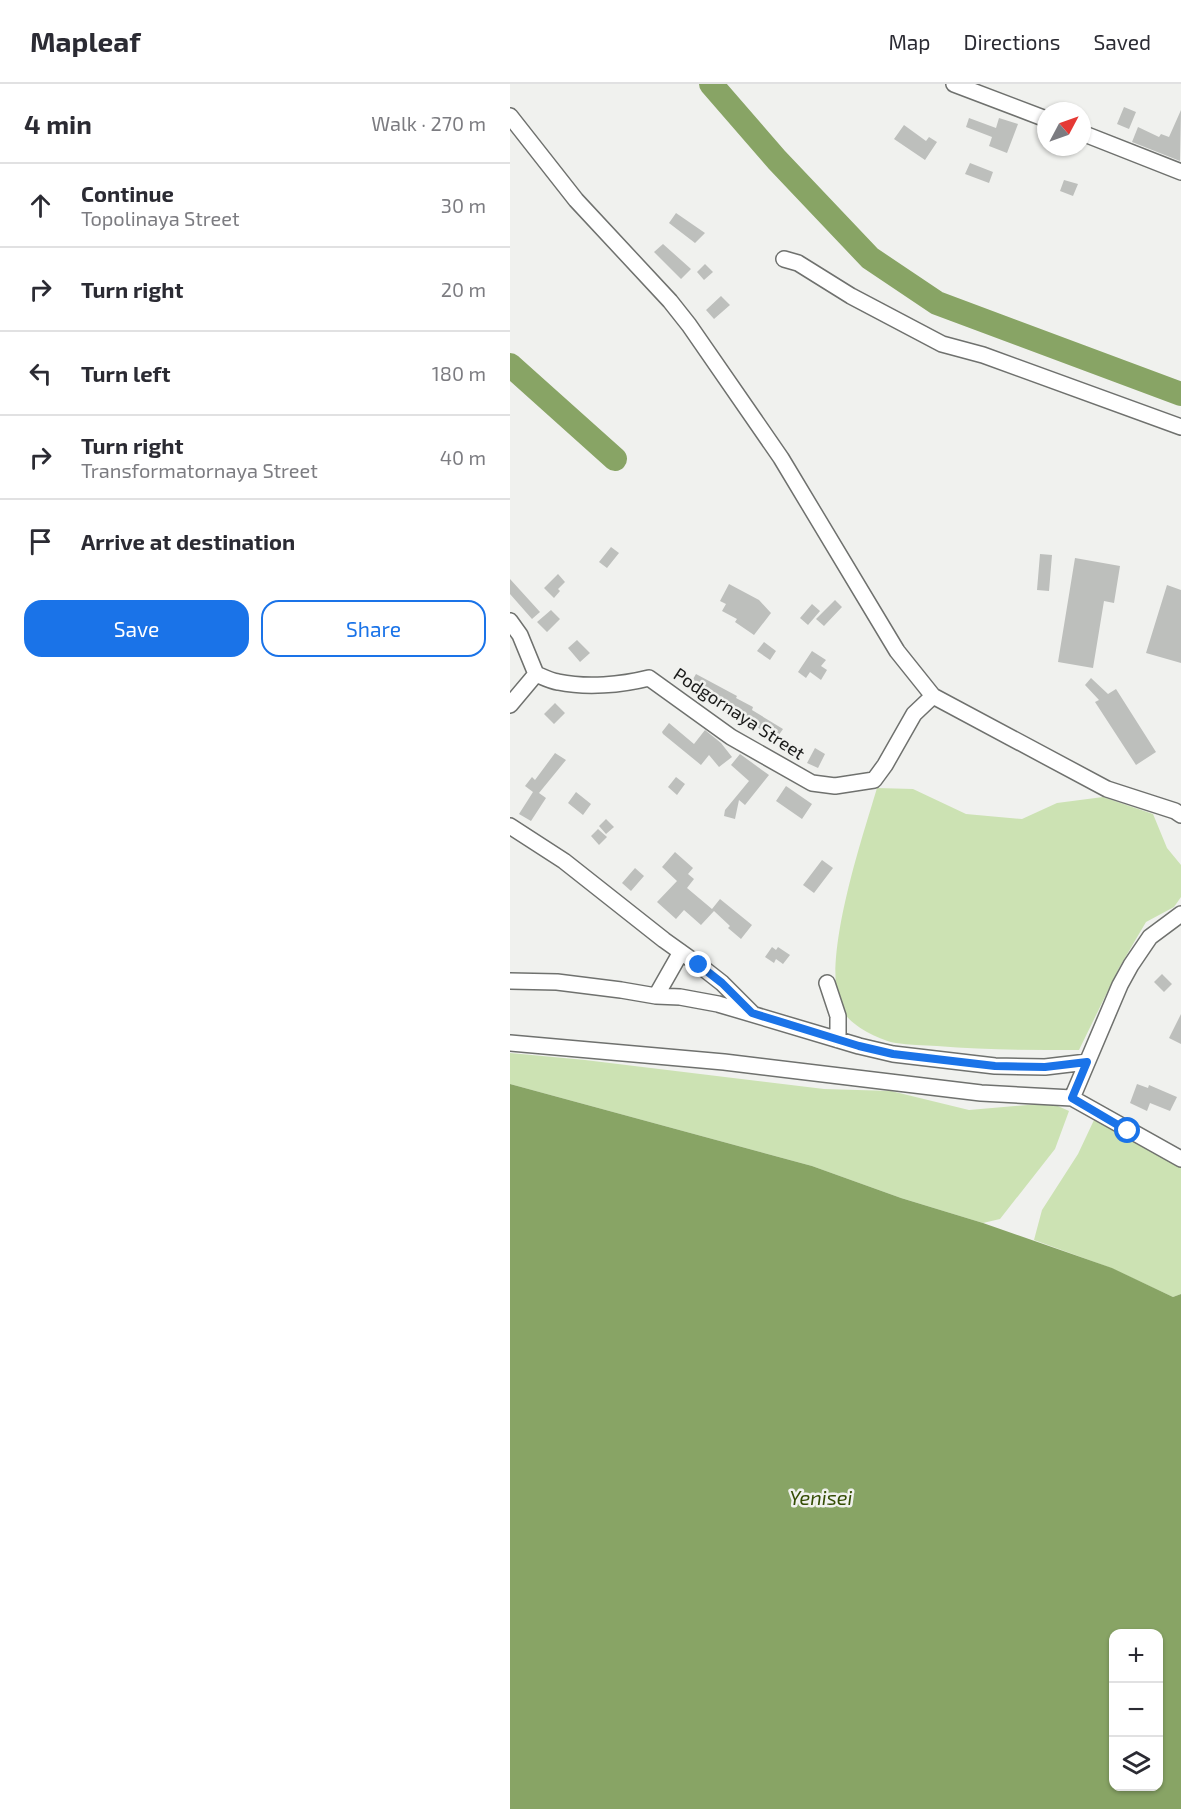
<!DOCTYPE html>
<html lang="en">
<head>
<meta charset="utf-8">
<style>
  :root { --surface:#fff; --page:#f2f2f3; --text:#2b2b33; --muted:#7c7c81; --line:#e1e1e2; --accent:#1a73e8 }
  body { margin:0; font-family:"Exo 2",sans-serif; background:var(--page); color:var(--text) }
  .controls { position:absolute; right:18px; bottom:18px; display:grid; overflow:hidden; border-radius:12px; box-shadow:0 2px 4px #0004 }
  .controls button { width:54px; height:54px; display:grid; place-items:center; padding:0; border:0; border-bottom:2px solid var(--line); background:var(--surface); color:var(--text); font:30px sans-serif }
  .compass { position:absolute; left:527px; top:18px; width:54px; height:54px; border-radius:50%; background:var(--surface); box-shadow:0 2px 4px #0004; rotate:49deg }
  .stop { position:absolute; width:18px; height:18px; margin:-14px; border:4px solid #1a73e8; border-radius:50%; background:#fff }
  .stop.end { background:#1a73e8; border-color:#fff; box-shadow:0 2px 6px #0008 }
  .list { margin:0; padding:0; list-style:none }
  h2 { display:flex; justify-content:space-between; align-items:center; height:78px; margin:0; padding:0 24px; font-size:26px }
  h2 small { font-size:20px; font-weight:400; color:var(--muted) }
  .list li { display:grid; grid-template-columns:39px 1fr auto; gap:18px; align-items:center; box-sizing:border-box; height:84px; padding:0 24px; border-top:2px solid var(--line) }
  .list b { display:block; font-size:22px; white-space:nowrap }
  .list p { margin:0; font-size:20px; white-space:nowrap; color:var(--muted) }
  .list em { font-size:20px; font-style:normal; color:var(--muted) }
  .actions { display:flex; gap:12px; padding:18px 24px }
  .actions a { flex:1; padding:14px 0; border:2px solid var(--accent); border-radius:18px; text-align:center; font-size:21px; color:var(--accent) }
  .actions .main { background:var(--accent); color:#fff }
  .icon { flex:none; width:33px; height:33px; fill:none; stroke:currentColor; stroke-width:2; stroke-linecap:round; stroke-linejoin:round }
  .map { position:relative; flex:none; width:671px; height:1725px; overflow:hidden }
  header { display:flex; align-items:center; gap:36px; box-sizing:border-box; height:84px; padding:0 30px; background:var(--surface); border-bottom:2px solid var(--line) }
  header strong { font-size:28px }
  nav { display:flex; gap:33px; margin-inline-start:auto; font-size:21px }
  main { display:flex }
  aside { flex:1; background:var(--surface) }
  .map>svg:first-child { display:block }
  .green { fill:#cce2b3 }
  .water { fill:#88a465; fill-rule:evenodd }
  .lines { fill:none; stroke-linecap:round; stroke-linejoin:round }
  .river { stroke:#88a465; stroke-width:24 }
  .building { fill:#bdbfbc }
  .minor-casing { stroke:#6f716e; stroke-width:18 }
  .minor { stroke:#fff; stroke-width:15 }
  .route { stroke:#1a73e8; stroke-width:8 }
  .labels { text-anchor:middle; stroke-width:5; stroke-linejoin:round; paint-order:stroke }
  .street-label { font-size:18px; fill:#1b1c1b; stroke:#f0f1ee }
  .water-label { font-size:20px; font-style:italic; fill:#344d04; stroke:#f0f1ee }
</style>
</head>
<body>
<header>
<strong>Mapleaf</strong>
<nav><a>Map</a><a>Directions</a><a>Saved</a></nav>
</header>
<main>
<aside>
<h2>4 min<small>Walk · 270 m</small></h2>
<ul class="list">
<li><svg class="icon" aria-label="ahead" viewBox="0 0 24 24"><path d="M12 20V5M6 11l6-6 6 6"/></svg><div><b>Continue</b><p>Topolinaya Street</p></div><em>30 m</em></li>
<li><svg class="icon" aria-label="right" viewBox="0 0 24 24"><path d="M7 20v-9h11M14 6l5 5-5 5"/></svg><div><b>Turn right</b></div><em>20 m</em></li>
<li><svg class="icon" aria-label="left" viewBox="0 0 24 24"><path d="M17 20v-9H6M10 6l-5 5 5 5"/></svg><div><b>Turn left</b></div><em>180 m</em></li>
<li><svg class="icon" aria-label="right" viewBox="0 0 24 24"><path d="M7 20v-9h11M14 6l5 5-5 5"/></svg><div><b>Turn right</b><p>Transformatornaya Street</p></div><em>40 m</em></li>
<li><svg class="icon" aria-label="arrive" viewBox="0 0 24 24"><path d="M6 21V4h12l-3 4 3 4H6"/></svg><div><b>Arrive at destination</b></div></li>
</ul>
<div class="actions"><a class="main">Save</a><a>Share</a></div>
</aside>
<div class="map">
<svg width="671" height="1725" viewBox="0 0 671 1725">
  <rect width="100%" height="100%" fill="#f0f1ee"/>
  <path class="green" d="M367,704L403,705L456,730L512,735L547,719L593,713L643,730L657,764L671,781V813L664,823L636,838L609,884L569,966C521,966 474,966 427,962C413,961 399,961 386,959C369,956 341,942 332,926C309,881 353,752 367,704Z
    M0,969L75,976L314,1005L381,1007L459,1026L541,1019L559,1027L545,1065L490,1135L473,1139L391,1114L302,1082L0,1000Z
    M584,1036L671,1083V1210L663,1213L601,1184L524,1156L532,1126L568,1070Z"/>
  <path class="water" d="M0,1000L302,1082L391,1114L473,1139L602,1184L663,1213L671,1210V1725H0ZM604,1550H648V1702H604Z"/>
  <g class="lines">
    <path class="river" d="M201,0L267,76L360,174L427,219L671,310
      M0,281L105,375"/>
  </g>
  <path class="building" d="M614,23L626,28L619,45L607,40Z
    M671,26L670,77L622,58L628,43L649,53L651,50L659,53Z
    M459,34L486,44L489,34L508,40L497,69L479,62L482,53L456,43Z
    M394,41L416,57L419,53L427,58L415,76L384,55Z
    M460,79L483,88L479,99L455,90Z
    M554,96L568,100L563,112L550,107Z
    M166,129L195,149L185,159L159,139Z
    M153,160L181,185L171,195L144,168Z
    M195,180L203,188L194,196L187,188Z
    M211,212L220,221L204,235L196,226Z
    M101,463L109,469L97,484L89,478Z
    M530,470L542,471L539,507L527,506Z
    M565,474L610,482L604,519L594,517L583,584L548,578Z
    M48,490L55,498L48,505L50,507L44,514L34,504Z
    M0,495L30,528L22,535L0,510Z
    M219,500L249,516L261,529L244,551L225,538L227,535L212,527L216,520L210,517Z
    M657,501L671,506V579L636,569Z
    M325,516L332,523L314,542L306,535Z
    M302,520L310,527L298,541L290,534Z
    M41,526L50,535L37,548L27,538Z
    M67,556L80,569L70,578L58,564Z
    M254,558L266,567L260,576L247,567Z
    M302,567L316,576L311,582L317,586L311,596L300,588L296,594L288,588Z
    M186,590L227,612L226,614L243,623L242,626L273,645L266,655L247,643L245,646L227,635L229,630L179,602Z
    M581,594L598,610L606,605L646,668L626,681L585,618L589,616L575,601Z
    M45,619L55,629L44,640L34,630Z
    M159,639L184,660L195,646L211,659L222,673L209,683L199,671L191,681L153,650L152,648Z
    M305,664L315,670L308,684L297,679Z
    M45,669L56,676L29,709L36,714L21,737L9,730L23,708L15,702L22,693L25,696Z
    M230,670L259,691L235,721L229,716L225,735L214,732L215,726L239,697L221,681Z
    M166,693L175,700L167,711L158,703Z
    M276,702L302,720L292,735L266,717Z
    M66,708L81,720L73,731L58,719Z
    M96,735L104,743L96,750L89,742Z
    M88,745L97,753L89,761L81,752Z
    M165,768L183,784L178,790L184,795L177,804L202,825L210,815L242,841L231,855L218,844L220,842L204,827L191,841L174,826L166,835L147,818L167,797L152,783Z
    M312,776L323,784L304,809L293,801Z
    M125,784L134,792L121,807L112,799Z
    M262,863L266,866L268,863L280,871L273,880L266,875L264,879L255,873Z
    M652,890L662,900L654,908L644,898Z
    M671,930V960L659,954Z
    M627,1000L638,1004L639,1001L667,1013L660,1027L640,1019L637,1027L620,1019Z"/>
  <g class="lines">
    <defs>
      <path id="minor" d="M444,0L536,35
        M0,32L66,116L160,217L179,241L271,374L387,567L423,612L597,705L665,727L671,731
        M572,49L671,88
        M274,175L288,179L341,212L432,260L473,271L671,343
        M0,537L10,551L26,590C33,593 41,597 48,598C77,604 111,601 139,594L221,653L302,699L325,702L364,696L375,681L404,630L423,612
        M0,621L26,590
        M0,742L54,777L154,856L189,881L212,899L242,929
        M0,897L47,898L111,906L146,912L170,913L208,920L349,962L383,970L485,982L535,983L577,978
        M317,899L328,932V956
        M146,912L171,868
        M0,959L214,978L471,1009L562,1014L671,1075
        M562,1014L610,901L621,881L640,853L671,830"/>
    </defs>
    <use href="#minor" class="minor-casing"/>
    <use href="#minor" class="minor"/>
  </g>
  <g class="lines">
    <path class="route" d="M189,881L212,899L242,929L349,962L383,970L485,982L535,983L577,978L562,1014L618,1047"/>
  </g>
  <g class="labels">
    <g class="street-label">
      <text transform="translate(229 630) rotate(33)" y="6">Podgornaya Street</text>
    </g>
    <g class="water-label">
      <text x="311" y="1421">Yenisei</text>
    </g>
  </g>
</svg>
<div class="controls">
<button>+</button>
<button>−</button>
<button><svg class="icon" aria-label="layers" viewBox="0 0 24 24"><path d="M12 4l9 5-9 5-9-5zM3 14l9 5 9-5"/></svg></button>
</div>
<svg class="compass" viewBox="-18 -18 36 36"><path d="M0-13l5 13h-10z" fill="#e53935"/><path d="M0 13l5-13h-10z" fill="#7c7c81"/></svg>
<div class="stop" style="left:618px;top:1047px"></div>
<div class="stop end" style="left:189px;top:881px"></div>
</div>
</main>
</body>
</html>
